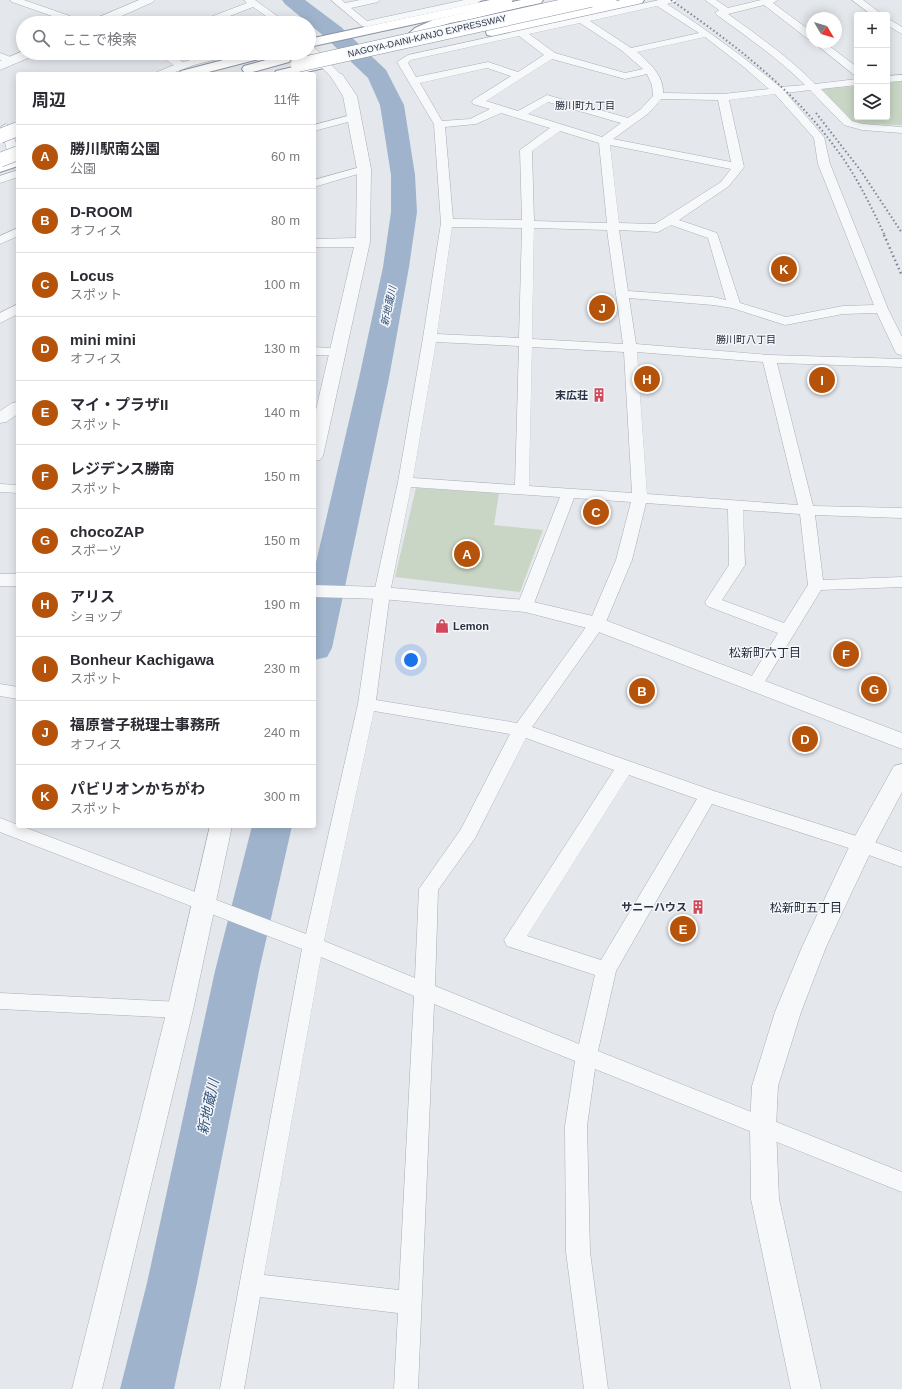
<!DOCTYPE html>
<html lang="ja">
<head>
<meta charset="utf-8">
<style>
  :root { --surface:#fff; --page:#f7f7f7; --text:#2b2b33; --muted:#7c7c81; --line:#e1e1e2; --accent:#b45309 }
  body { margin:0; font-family:Helvetica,"Noto Sans JP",sans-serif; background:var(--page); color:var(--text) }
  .controls { position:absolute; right:12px; top:12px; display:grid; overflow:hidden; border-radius:4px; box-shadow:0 2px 10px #0003 }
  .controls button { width:36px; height:36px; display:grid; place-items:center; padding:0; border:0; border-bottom:1px solid var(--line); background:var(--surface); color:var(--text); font:20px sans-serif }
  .compass { position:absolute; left:806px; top:12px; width:36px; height:36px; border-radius:50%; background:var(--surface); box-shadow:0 2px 10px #0003; rotate:128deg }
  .you { position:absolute; left:411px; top:660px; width:14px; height:14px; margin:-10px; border:3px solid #fff; border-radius:50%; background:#1a73e8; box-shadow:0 0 0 6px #1a73e833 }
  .badge { display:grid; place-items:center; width:26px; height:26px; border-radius:50%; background:var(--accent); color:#fff; font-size:13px; font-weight:700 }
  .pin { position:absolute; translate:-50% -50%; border:2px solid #fff; box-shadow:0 1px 4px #0006 }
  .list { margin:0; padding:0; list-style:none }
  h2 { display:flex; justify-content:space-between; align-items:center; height:52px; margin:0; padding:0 16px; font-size:17px }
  h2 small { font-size:13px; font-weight:400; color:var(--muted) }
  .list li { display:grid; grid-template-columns:26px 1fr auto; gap:12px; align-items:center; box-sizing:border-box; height:64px; padding:0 16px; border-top:1px solid var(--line) }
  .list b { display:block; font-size:15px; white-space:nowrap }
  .list p { margin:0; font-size:13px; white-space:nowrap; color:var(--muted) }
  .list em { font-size:13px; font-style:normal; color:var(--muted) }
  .icon { flex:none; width:22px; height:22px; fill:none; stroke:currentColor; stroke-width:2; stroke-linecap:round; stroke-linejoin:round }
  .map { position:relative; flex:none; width:902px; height:1389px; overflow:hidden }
  .search { position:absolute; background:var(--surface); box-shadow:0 2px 10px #0003; left:16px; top:16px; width:300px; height:44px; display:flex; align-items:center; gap:10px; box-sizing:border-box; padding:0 14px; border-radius:22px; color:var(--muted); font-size:15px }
  .panel { position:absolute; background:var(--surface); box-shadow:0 2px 10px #0003; left:16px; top:72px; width:300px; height:756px; border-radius:4px }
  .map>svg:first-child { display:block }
  .green { fill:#c9d6c5 }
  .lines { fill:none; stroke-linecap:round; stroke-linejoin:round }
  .river { fill:#9fb4cc; fill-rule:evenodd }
  .minor-casing { stroke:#a9aeb7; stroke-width:1 }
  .tertiary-casing { stroke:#a9aeb7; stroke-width:1 }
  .trunk-casing { stroke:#8b94a3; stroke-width:2 }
  .motorway-casing { stroke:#8b94a3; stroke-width:2 }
  .minor { fill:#f7f8fa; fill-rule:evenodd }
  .tertiary { fill:#f7f8fa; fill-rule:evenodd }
  .trunk { fill:#fff; fill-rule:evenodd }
  .motorway { fill:#fff; fill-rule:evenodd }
  .rail-far1 { stroke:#7d8696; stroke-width:2; stroke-dasharray:1.5 2.5; stroke-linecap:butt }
  .rail { stroke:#7d8696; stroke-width:2.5; stroke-dasharray:1.5 3; stroke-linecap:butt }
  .motorway-bridge-casing { stroke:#8b94a3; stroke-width:15; stroke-linecap:butt }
  .motorway-bridge { stroke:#fff; stroke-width:14 }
  .labels { text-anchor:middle; stroke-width:3; stroke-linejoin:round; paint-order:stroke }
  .far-street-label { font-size:9px; fill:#2b3445; stroke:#f4f6f9 }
  .far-neighbourhood-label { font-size:10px; fill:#1d2536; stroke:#f4f6f9 }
  .far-water-label { font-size:10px; font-style:italic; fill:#34527a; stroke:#f4f6f9 }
  .poi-label { font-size:11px; font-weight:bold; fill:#2b3445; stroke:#f4f6f9; text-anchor:end }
  .neighbourhood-label { font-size:12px; fill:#1d2536; stroke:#f4f6f9 }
  .near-water-label { font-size:14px; font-style:italic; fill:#34527a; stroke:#f4f6f9 }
</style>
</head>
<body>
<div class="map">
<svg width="902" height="1389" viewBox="0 0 902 1389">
  <rect width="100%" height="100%" fill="#e4e7ec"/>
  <path class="green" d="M902,81V125L862,124L850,121L822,89L857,86V117H887V83Z
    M416,488L499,493L494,525L543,530L520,592L395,577Z"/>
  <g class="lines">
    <path class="river" d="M282,0H305L341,27L386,70L404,105L415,175L417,212L409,267L389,378L332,648L327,657L314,660V571L359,378L383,267L391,212V175L380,105L368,78L325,37L285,4Z
      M252,826H292L259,971L197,1283L174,1389H120L147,1283L215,971Z"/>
    <defs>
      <path id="minor" d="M10,0H24L84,21L86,23H72L12,2Z
        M244,0H255L287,23H276L253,7L212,23H198L200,21L247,3Z
        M331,0H342L345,3L360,0H380L378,2L351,8L367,21L464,0H482L477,3L365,27L362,26Z
        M659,0H677L675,2L667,4C707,30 744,57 780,87L805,85C778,58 747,37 717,15L715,13L719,10L705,0H716L728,8L761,0H778L773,3L812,32V40L808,39L764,5L728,14C758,36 789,57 815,84L857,79V85L821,89L852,121L863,124L902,127V133L862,130L844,125L810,90L786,93L824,137L830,164L888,309L902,337V355L897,354L895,351L877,313L843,314L785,325L732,308L713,305L629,298L636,344L769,355L902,359V367L777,363L813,506L902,508V518L815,515L823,580L902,577V587L821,590L761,688L755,690L749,688L747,684L778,633L707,606L705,602L729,565L728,509L646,503L632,560L605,624L532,727L714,791L869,840L902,852V867L855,850L712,804L616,971L598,1051L902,1172V1192L595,1069L587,1126L590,1252L608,1389H584L566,1252L565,1126L575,1061L434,1004L418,1389H394L398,1313L260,1297L244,1389H220L302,949L0,832V818L306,934L358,704L374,593L398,482L423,338L441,223L434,124L397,62L408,55ZM657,6L699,33L631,48L590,21ZM580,23L621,50L643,69L625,73L555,53L529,34ZM519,36L544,55L518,72L488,62L416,77L408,63L411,60ZM705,37L745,68L769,89L723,94L663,93C664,76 649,62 637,52ZM552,59L625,79L647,74L652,85L653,96L641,109L628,118L547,95L518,111L486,101ZM487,68L511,76L473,100L472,102L473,104L490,109L470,119L442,121L420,83ZM775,94L814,138L818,164L874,305L843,306L786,317L740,303L717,233L679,220L729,186L744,167L729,100ZM661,99L718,100L731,162L613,139L649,113ZM548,102L621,123L602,137L528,114ZM501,113L550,128L520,150L522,220L453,219L445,127L476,124ZM560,131L599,143L607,223L534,221L532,151ZM610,145L731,169L721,182L655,224L619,223ZM671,225L708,238L726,300L713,297L628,291L619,230L658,232ZM452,227L522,228L519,338L437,334ZM534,228L607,230L623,344L532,339ZM436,342L519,346L515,485L413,478ZM532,347L624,352L632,493L529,486ZM637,352L763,362L798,505L647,494ZM411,487L560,497L517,606L519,610L525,611L531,610L533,606L574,498L631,502L616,560L589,623L517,723L376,700L390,593ZM743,510L800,514L808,585L784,623L722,600L745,565ZM374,711L510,734L461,829L419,889L415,978L324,941ZM526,738L614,770L504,940L507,946L595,975L579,1044L435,986L438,890L475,838ZM629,775L697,799L601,960L527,936ZM321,957L414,996L399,1290L264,1275Z
        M852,0H863L883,15H872Z
        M887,18L902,27V34L887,25Z
        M813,42H824L857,67V75L853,74Z
        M309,45L313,46L341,75L342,77L341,79H333L308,53Z
        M0,53L16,59L17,61L12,64L0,60Z
        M155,53H167L183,62L217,53H234L233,55L194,65L170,74H156L157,72L174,65Z
        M902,75V81L887,82V76Z
        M355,114L360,117L359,119L314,131V125Z
        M6,124L11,127L18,150V162L11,161L9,159L1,127Z
        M364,166L368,167L370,169L368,171L314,187V180Z
        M18,170V177L0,183V176Z
        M18,228V236L0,244V236Z
        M18,304V314L0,323V313Z
        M314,347L344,349L346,352L344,355H314Z
        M0,484L18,485V493L0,492Z
        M0,684L18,687V699L0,696Z
        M0,993L180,1002L187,1004L190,1010L187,1016L180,1018L0,1009Z"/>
      <path id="tertiary" d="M139,0H155L153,2L106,23H90L92,20Z
        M23,51V53H35L33,56L0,70V61Z
        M337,73L342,74L357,96L371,169L370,242L323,456L320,460L314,461V418L354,247H314V239L356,238L357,169L343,96L331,77L332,74Z
        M18,402V414L6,422L0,423V411L12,403Z
        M0,574H18V586H0Z
        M314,585L382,587L525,600L597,617L902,733V749L591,629L525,612L382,599L314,597Z
        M902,764V792L874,845L826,947L801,1012L778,1086L776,1127L779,1199L821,1389H791L751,1199L750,1127L752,1086L775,1012L802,947L850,845L894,766Z
        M210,826H232L193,1010L102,1389H72L167,1010Z"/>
      <path id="trunk" d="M521,0H543L541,3C518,8 495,13 472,19C462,21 449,22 439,27C425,33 405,52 390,49L389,46L390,43L406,36L415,28L433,20Z
        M594,0H617L615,3L569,13L565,12L563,9L565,6Z
        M323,60L328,61L330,64L328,67L298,74H274L276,71Z"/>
      <path id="motorway" d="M490,0H513L511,3L507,4L309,47V39Z
        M621,0H644L642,3L638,4L492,36L487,35L486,32L487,29L492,28Z
        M250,53H272L270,56L201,74H179L181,71Z
        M284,55L289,56L291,59L289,62L249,73L244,72L242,69L244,66Z
        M18,157V166L0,172V163Z"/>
    </defs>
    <use href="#minor" class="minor-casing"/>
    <use href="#tertiary" class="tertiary-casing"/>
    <use href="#trunk" class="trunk-casing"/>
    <use href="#motorway" class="motorway-casing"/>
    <use href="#minor" class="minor"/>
    <use href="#tertiary" class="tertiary"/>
    <use href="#trunk" class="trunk"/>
    <use href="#motorway" class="motorway"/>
    <path class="rail-far1" d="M671,0C731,42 790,86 834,146C855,173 870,204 885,236
      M816,113L861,171L902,233"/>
    <path class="rail" d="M884,235L902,276"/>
    <defs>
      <path id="motorway-bridge" d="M298,65L591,0
        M0,136L18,129
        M0,160L18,153"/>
    </defs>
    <use href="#motorway-bridge" class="motorway-bridge-casing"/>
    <use href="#motorway-bridge" class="motorway-bridge"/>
  </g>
  <defs>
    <symbol id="building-bare" viewBox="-9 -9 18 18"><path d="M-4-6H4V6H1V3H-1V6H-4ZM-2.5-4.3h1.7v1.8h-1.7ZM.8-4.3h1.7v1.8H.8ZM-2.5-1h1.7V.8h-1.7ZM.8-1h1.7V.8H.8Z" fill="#d1495b" stroke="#f4f6f9" stroke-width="2.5" paint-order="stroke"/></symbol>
    <symbol id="shop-bare" viewBox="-9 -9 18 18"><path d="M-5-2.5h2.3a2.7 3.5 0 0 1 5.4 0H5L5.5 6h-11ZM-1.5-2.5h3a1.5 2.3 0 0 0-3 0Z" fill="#d1495b" stroke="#f4f6f9" stroke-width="2.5" paint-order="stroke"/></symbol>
  </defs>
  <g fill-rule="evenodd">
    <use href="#building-bare" x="589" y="385" width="20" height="20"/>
    <use href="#shop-bare" x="432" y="616" width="20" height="20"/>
    <use href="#building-bare" x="688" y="897" width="20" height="20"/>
  </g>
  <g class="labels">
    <g class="far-street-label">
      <text transform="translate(427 36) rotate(-13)" y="3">NAGOYA-DAINI-KANJO EXPRESSWAY</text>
    </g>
    <g class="far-neighbourhood-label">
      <text x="585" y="109">勝川町九丁目</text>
      <text x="746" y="343">勝川町八丁目</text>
    </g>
    <g class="far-water-label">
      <text transform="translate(388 306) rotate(-78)" y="4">新地蔵川</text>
    </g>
    <g class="poi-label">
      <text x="588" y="399">末広荘</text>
      <text x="453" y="630" text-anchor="start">Lemon</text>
      <text x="687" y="911">サニーハウス</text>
    </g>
    <g class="neighbourhood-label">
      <text x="765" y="657">松新町六丁目</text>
      <text x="806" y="912">松新町五丁目</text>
    </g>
    <g class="near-water-label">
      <text transform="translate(208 1107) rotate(-78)" y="5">新地蔵川</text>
    </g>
  </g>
</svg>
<div class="controls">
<button>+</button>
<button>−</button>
<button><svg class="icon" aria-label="layers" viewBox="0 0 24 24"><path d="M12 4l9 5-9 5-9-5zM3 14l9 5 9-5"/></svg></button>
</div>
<svg class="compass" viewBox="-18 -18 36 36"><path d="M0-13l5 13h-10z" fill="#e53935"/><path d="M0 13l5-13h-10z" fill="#7c7c81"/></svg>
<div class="you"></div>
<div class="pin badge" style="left:467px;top:554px">A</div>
<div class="pin badge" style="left:642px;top:691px">B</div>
<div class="pin badge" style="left:596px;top:512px">C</div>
<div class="pin badge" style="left:805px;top:739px">D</div>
<div class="pin badge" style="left:683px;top:929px">E</div>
<div class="pin badge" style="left:846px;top:654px">F</div>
<div class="pin badge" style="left:874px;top:689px">G</div>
<div class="pin badge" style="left:647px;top:379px">H</div>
<div class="pin badge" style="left:822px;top:380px">I</div>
<div class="pin badge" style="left:602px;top:308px">J</div>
<div class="pin badge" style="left:784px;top:269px">K</div>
<div class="search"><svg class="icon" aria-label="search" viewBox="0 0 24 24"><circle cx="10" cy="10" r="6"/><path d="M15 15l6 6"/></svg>ここで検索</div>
<section class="panel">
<h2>周辺<small>11件</small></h2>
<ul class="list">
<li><span class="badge">A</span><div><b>勝川駅南公園</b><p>公園</p></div><em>60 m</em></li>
<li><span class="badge">B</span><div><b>D-ROOM</b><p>オフィス</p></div><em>80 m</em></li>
<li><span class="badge">C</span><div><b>Locus</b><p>スポット</p></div><em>100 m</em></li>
<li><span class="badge">D</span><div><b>mini mini</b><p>オフィス</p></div><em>130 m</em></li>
<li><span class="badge">E</span><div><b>マイ・プラザII</b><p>スポット</p></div><em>140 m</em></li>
<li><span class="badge">F</span><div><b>レジデンス勝南</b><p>スポット</p></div><em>150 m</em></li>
<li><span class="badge">G</span><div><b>chocoZAP</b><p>スポーツ</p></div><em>150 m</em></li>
<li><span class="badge">H</span><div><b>アリス</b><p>ショップ</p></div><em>190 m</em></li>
<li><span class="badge">I</span><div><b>Bonheur Kachigawa</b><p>スポット</p></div><em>230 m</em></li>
<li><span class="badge">J</span><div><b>福原誉子税理士事務所</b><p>オフィス</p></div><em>240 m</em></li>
<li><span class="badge">K</span><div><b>パビリオンかちがわ</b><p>スポット</p></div><em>300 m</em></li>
</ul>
</section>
</div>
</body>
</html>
